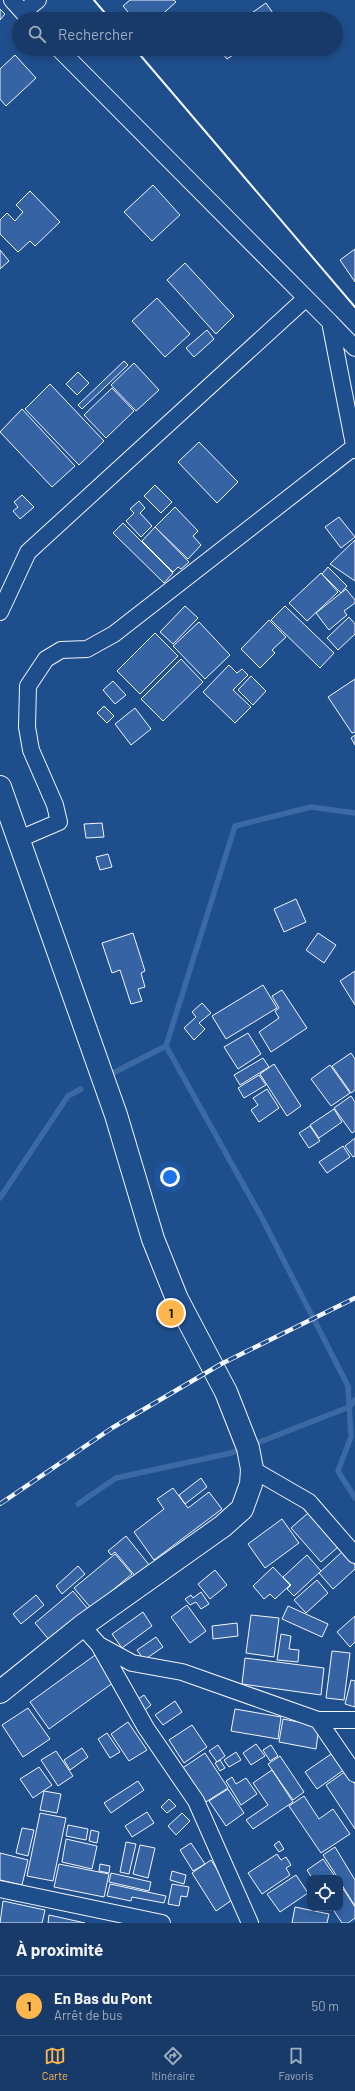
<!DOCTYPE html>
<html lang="fr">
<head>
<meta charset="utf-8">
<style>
  :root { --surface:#173a69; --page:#20416f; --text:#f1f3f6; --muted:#9eadc0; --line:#36547d; --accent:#ffb74d }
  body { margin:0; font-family:Barlow,sans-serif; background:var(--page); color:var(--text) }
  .controls { position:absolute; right:12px; bottom:12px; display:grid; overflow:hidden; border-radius:8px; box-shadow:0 2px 6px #0003 }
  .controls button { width:36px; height:36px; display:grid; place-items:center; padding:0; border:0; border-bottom:1px solid var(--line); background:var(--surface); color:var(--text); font:20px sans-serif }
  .you { position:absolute; left:170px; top:1177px; width:14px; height:14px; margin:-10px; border:3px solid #fff; border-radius:50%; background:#1a73e8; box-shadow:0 0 0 6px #1a73e833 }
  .badge { display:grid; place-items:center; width:26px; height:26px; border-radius:50%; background:var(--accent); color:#111; font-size:13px; font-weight:700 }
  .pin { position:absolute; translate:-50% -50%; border:2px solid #fff; box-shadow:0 1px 4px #0006 }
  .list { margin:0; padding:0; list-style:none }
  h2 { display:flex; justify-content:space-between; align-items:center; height:52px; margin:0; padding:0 16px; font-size:17px }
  h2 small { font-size:13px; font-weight:400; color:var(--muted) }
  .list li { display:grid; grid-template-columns:26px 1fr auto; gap:12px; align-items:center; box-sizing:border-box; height:60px; padding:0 16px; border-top:1px solid var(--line) }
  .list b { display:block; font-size:15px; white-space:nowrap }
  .list p { margin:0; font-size:13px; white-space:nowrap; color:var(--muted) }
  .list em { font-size:13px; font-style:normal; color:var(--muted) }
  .icon { flex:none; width:22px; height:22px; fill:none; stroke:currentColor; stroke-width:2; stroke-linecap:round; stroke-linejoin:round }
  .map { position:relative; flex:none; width:355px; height:1923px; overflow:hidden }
  .search { position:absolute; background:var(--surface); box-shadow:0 2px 6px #0003; left:12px; right:12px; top:12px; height:44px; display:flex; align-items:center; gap:10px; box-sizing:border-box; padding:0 14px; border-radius:22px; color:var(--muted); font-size:15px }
  .sheet { height:112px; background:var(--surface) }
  nav { display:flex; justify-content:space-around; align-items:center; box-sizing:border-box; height:56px; border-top:1px solid var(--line); background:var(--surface); font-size:11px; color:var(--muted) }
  nav a { display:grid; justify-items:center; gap:2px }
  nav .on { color:var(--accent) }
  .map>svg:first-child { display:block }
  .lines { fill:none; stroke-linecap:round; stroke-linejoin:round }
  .stream { stroke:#3b69a3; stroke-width:5.5 }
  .building { fill:#3563a3; stroke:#f2f6ff }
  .street-casing { stroke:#f2f6ff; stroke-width:18 }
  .secondary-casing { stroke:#f2f6ff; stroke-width:24 }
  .street { stroke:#1f4e8c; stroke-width:16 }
  .secondary { stroke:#1f4e8c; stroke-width:22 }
  .rail-casing { stroke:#f2f6ff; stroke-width:4.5 }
  .rail { stroke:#1f4e8c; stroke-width:3; stroke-dasharray:9; stroke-linecap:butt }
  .wall { stroke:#f2f6ff; stroke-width:2 }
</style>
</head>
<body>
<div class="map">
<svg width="355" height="1923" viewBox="0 0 355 1923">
  <rect width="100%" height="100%" fill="#1f4e8c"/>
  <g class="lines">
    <path class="stream" d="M166,1046L262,1218L348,1386L351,1437L338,1471L355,1498
      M113,1073L166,1046L235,826L311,807L355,813
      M0,1198L68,1096L81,1089
      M252,1445L349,1407L355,1400
      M78,1504L116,1478L231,1453L244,1448"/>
  </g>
  <path class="building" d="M130,0H174L176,2L157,19H134L123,6Z
    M266,3L277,19H243Z
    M0,9L5,14L0,20Z
    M219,49H242L227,59Z
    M15,55L36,78L6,106L0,99V69Z
    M153,185L180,215L152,241L124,212Z
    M30,191L60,222L35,246L30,241L18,252L0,234V220L7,213L15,221L23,212L16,205Z
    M355,249V282L340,260Z
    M0,250L9,261L0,269Z
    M185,263L234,316L216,334L167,280Z
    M157,298L190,334L165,357L132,321Z
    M207,330L214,339L194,357L186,348Z
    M124,361L128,365L82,409L78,405Z
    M134,363L159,390L136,411L111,385Z
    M78,372L89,383L77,395L66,384Z
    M50,384L104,441L79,465L25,409Z
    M112,388L134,411L106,438L84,415Z
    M22,409L75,466L52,487L0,432Z
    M199,442L238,482L217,503L178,462Z
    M155,485L172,502L161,513L144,496Z
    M22,495L34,507L20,519L13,511L18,507L14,502Z
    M139,501L145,508L140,513L152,526L141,537L126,521L134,513L130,509Z
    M175,507L198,531L193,536L201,545L188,559L155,527Z
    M339,517L355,537L341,548L325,527Z
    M123,523L173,573L164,583L113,533Z
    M155,527L189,562L181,569L178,567L173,572L142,541Z
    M355,540V581L330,564Z
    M328,567L347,586L341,593L322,574Z
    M321,573L338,592L307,621L289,603Z
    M346,589L355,600V603L344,611L347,615L329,630L316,613Z
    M185,606L198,618L173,644L160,632Z
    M285,606L334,653L320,668L271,620Z
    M349,617L355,624V634L338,650L327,638Z
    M269,620L286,637L272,650L275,653L260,668L241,649Z
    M199,622L230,655L205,679L173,646Z
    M155,633L178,656L140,694L117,671Z
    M181,659L203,682L163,721L141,699Z
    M229,665L237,673L242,669L248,675L233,690L251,707L235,723L203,692Z
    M251,676L266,691L253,705L238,690Z
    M355,679V732L352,733L328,697Z
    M113,681L126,695L115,704L103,690Z
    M104,706L114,716L107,723L97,713Z
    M135,708L151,729L131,745L115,724Z
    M355,735V745L351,738Z
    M102,823L104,837L86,838L84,824Z
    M108,854L112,867L100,870L96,857Z
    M296,899L306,922L284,932L274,909Z
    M133,933L145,971L141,973L145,987L138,989L142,1001L131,1004L120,970L112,973L102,943Z
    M318,933L336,945L324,963L306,950Z
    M355,971V1005L340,981Z
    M263,985L277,1008L226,1039L212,1016Z
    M282,990L307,1028L271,1052L259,1032L279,1018L275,1011L279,1008L272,996Z
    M202,1003L211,1013L199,1023L205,1029L194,1040L184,1028L196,1017L192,1012Z
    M248,1033L261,1054L238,1069L224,1047Z
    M351,1053L355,1059V1090L351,1093L332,1066Z
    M263,1058L269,1067L240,1085L234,1075Z
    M274,1064L301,1106L287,1116L260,1074Z
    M330,1065L350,1093L331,1106L311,1079Z
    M259,1075L266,1085L244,1098L238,1088Z
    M267,1089L279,1108L259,1122L251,1110L258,1105L253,1098Z
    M351,1096L355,1102V1131L352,1133L334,1108Z
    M334,1109L342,1122L319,1138L310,1125Z
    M310,1126L320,1141L309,1148L299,1133Z
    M355,1138V1156L353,1157L345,1146Z
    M343,1146L350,1157L327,1173L319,1162Z
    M201,1478L207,1487L185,1504L179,1495Z
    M173,1488L188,1508L209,1492L222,1509L154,1560L134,1532L164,1509L157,1499Z
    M308,1513L338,1547L321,1562L291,1528Z
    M282,1519L299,1543L265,1568L248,1544Z
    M126,1536L150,1566L136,1577L115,1552L111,1555L108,1551Z
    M343,1551L355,1565V1569L333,1589L319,1573Z
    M115,1554L132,1574L91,1608L74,1588Z
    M307,1555L321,1571L294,1596L287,1589L291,1585L283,1577Z
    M78,1566L85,1574L62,1594L56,1586Z
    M273,1567L290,1585L275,1599L270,1594L264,1599L253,1586Z
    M215,1570L227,1585L210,1599L198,1584Z
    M317,1580L328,1593L306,1613L294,1600Z
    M73,1591L88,1609L50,1641L35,1623Z
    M201,1592L209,1604L201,1609L196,1602L190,1605L185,1599L191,1595L193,1598Z
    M36,1595L44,1605L21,1624L13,1614Z
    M187,1605L206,1631L190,1643L171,1617Z
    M288,1606L328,1624L322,1637L282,1619Z
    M143,1612L152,1626L122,1648L112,1634Z
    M251,1615L279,1618L274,1657L246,1653Z
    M355,1616V1642L350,1647L337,1632Z
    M237,1623L238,1636L213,1639L212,1626Z
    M281,1634L291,1636L289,1649L299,1650L298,1662L277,1660Z
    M156,1637L163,1647L144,1660L137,1650Z
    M332,1651L350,1653L344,1700L326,1698Z
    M98,1653L117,1680L49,1729L30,1702Z
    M245,1658L324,1668L321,1695L242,1684Z
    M351,1680L355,1681V1707L345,1704Z
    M144,1695L151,1705L145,1710L138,1699Z
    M175,1701L182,1712L163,1725L155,1715Z
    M28,1708L50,1739L23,1757L2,1725Z
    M235,1709L281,1717L278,1739L231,1731Z
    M283,1719L319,1726L316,1749L279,1742Z
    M128,1722L147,1750L129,1761L111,1734Z
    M192,1725L207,1747L184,1763L169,1740Z
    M107,1733L120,1752L110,1758L98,1739Z
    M256,1744L265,1756L251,1765L243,1753Z
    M218,1745L225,1756L217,1762L209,1751Z
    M271,1745L278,1756L270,1761L263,1750Z
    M82,1748L88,1757L70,1770L64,1760Z
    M56,1751L73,1776L58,1786L41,1760Z
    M236,1752L241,1760L229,1767L224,1760Z
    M334,1752L345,1769L317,1789L305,1772Z
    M205,1753L228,1788L201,1805L178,1771Z
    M280,1756L304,1792L293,1800L268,1764Z
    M220,1760L225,1768L220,1771L215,1763Z
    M39,1767L52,1785L33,1798L20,1779Z
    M272,1770L293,1802L253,1829L246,1820L268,1805L253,1783Z
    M346,1771L355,1784V1829L326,1785Z
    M232,1777L236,1784L246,1778L257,1794L241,1805L226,1781Z
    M138,1781L144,1790L111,1813L104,1803Z
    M228,1789L244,1813L226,1826L209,1801Z
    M44,1791L61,1794L57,1813L40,1810Z
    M304,1796L319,1819L333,1809L350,1834L321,1853L289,1806Z
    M169,1799L176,1806L167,1813L161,1807Z
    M147,1812L154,1823L132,1837L125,1826Z
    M40,1813L66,1818L53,1881L27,1876Z
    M182,1813L190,1821L176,1835L168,1826Z
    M68,1825L88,1829L86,1840L66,1836Z
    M22,1828L34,1830L28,1856L16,1853Z
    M91,1830L99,1832L97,1843L89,1841Z
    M66,1839L97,1846L92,1869L62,1862Z
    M279,1841L284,1849L279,1852L274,1845Z
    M126,1842L136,1844L129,1874L120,1872Z
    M191,1843L205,1864L193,1871L180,1850Z
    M140,1845L155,1848L148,1878L133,1874Z
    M335,1847L355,1880V1906L340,1882V1878H338L323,1855Z
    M0,1853L28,1860L22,1885L0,1880Z
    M277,1854L281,1860L286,1857L291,1865L286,1868L290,1875L262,1894L248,1873Z
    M323,1859L336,1878H312L307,1870Z
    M211,1860L235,1898L216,1911L192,1873Z
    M59,1864L109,1874L104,1897L54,1887Z
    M100,1864L110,1866L109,1873L99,1871Z
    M172,1871L186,1875L184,1884L170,1880Z
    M111,1873L151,1882L149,1891L109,1882Z
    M296,1875L308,1893L280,1912L267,1894Z
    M110,1884L166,1896L164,1903L132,1897L131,1901L107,1896Z
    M172,1884L189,1887L187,1897L181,1896L179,1906L168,1904Z
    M340,1884L355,1907V1918L348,1923H342L332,1908H340Z
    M3,1901L45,1910L42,1923H0Z
    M295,1907L329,1914L327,1923H292Z
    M49,1915L85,1923H48Z"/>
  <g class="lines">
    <defs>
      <path id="street" d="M12,0L29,19
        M23,12L38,0
        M59,49L330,322L355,450
        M330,322L355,348
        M0,612L28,552L305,299
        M17,840L59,822L55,805L31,750L27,727L28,686L46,659L61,650L87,649L114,634L354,447
        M252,1469L309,1502L355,1555
        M82,1626L99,1645L146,1728L196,1801L250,1923
        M99,1645L132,1663L182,1672L318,1720H355
        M318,1720L355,1774
        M0,1889L162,1923"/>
      <path id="secondary" d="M0,787L116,1115L153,1239L177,1299L226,1392L248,1448L252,1469L251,1484L242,1509L223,1526L82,1626L0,1692"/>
    </defs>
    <use href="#street" class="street-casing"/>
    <use href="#secondary" class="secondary-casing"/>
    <use href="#street" class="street"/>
    <use href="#secondary" class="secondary"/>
    <defs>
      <path id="rail" d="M0,1504L112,1428L221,1364L355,1298"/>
    </defs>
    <use href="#rail" class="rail-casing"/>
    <use href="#rail" class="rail"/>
    <path class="wall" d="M94,0L110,19
      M135,49L355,307"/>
  </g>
</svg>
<div class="controls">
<button><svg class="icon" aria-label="locate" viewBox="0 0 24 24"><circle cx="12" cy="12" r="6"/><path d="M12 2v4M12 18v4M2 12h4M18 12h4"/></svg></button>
</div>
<div class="you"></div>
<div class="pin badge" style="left:171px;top:1313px">1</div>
<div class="search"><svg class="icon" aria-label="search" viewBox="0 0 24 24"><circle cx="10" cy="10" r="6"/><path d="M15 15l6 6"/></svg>Rechercher</div>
</div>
<section class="sheet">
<h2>À proximité<small></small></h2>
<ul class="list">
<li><span class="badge">1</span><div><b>En Bas du Pont</b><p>Arrêt de bus</p></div><em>50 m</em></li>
</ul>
</section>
<nav>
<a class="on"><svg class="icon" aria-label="map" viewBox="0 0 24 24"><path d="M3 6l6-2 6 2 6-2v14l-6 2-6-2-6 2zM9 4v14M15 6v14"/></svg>Carte</a>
<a><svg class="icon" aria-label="directions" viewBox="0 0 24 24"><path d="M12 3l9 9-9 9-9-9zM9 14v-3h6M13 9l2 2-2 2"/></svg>Itinéraire</a>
<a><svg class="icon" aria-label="saved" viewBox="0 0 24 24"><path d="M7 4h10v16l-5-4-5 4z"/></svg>Favoris</a>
</nav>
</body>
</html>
